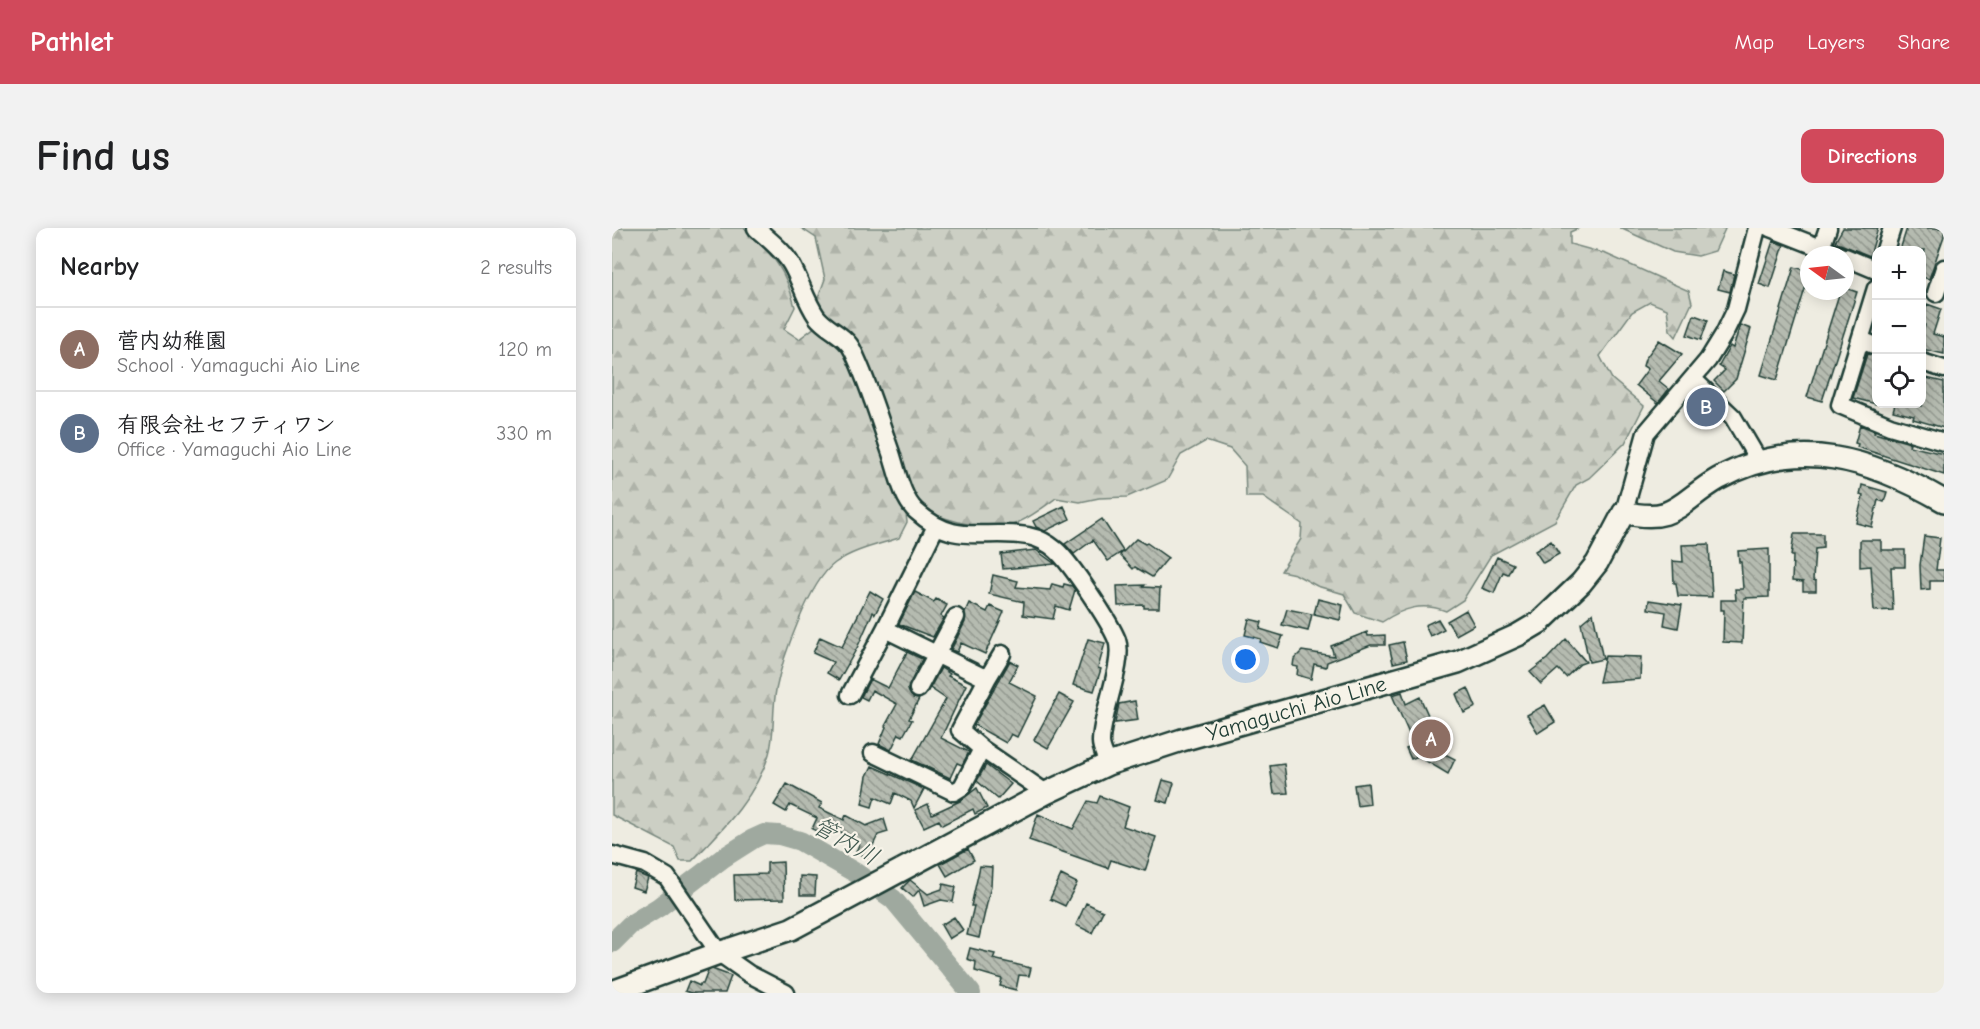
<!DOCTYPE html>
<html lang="en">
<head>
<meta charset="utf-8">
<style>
  :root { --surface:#fff; --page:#f2f2f2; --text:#202124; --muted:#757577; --line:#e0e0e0; --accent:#d1495b }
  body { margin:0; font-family:"Comic Neue","Klee One",sans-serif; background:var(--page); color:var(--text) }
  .controls { position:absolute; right:18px; top:18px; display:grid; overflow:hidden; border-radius:12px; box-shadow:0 3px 15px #0003 }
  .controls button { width:54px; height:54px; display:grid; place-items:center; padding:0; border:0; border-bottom:2px solid var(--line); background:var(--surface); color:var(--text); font:30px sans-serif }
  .compass { position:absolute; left:1188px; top:18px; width:54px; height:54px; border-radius:50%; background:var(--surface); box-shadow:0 3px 15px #0003; rotate:285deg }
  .you { position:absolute; left:634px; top:432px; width:21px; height:21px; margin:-15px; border:4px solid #fff; border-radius:50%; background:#1a73e8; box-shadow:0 0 0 9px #1a73e833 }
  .badge { display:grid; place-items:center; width:39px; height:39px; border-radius:50%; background:var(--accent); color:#fff; font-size:20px; font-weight:700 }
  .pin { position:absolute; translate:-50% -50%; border:3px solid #fff; box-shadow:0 2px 6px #0006 }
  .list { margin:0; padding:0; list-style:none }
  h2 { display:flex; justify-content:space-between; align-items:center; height:78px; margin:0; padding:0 24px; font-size:26px }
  h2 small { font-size:20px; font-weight:400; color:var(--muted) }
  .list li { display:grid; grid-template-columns:39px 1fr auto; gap:18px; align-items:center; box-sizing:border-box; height:84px; padding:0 24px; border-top:2px solid var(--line) }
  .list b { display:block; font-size:22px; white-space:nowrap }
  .list p { margin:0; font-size:20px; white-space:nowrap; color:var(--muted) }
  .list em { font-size:20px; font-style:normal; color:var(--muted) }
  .icon { flex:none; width:33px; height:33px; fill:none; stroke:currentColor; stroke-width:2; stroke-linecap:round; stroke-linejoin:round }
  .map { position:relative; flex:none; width:1332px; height:765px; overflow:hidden; border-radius:12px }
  header { display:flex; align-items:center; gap:36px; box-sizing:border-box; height:84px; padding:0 30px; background:var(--accent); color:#fff }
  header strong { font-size:28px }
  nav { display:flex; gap:33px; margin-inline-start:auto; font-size:21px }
  .intro { display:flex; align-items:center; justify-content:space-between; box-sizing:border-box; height:144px; padding:0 36px }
  h1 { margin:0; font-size:42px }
  .button { padding:15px 27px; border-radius:12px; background:var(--accent); color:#fff; font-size:21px; font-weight:700 }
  main { display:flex; gap:36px; padding:0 36px }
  aside { flex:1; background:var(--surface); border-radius:12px; box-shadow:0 3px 15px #0003 }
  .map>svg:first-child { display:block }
  .forest { fill:url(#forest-firs); stroke:#76867c; stroke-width:1.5 }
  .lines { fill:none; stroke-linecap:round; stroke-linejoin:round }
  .river { stroke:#9fa99f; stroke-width:20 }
  .building { fill:url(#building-back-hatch); stroke:#1f3d34; stroke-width:1.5 }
  .minor-casing { stroke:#1f3d34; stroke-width:21 }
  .major-casing { stroke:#1f3d34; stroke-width:26 }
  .minor { stroke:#f7f3e8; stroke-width:16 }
  .major { stroke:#f7f3e8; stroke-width:21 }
  .labels { text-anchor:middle; stroke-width:4.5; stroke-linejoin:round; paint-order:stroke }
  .street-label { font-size:22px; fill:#1f3d34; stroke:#f7f3e8 }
  .water-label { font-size:24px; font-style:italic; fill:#3f584f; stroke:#f7f3e8 }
</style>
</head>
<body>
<header>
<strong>Pathlet</strong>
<nav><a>Map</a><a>Layers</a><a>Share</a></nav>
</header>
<div class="intro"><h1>Find us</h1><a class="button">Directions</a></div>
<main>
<aside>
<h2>Nearby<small>2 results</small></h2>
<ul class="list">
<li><span class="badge" style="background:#8d6e63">A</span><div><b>菅内幼稚園</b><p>School · Yamaguchi Aio Line</p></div><em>120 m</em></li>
<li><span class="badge" style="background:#5c6f8a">B</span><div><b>有限会社セフティワン</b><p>Office · Yamaguchi Aio Line</p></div><em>330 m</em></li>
</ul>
</aside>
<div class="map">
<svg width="1332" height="765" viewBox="0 0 1332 765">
  <defs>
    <pattern id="forest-firs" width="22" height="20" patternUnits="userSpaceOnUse" patternTransform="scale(1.5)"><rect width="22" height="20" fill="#cccfc4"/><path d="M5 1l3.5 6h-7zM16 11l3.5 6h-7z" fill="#afb3a9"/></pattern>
    <pattern id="building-back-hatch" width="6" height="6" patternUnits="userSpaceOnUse" patternTransform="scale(1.5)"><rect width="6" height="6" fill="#b5bbb0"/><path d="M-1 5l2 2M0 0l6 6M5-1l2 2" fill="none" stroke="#939990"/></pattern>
  </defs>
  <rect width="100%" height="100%" fill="#eeece1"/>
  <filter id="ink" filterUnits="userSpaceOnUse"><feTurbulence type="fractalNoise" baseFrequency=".0167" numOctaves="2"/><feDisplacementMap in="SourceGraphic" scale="12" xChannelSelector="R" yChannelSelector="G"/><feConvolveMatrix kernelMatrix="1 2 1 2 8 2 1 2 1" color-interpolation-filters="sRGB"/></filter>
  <g filter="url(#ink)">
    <path class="forest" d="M0,0H132C161,28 173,38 183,79L172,101L187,111L216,89L205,73L213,51L204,10L189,0H967L958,4V16L994,26L1077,63L1080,75L1064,109L1058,102L1055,81L1038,74L1020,84L988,128L1000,151L1032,178L1013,215L977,250L964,257L943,293L879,327L851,372L834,383C810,374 791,380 770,394L743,385L732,366L705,358L683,346L669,343L689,311L690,296L651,269H634L633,238L618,221L594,213L569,227L555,252L515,269L487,270L468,274L444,270C432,279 419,289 405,295C376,309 322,286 293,277L295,294L287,310C265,317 241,322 223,335C197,354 170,431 164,462C160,483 163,506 157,526C144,569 110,602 80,633H68L62,619L0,587Z
      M1008,0H1112L1113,1L1103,23L1086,28L1061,24Z"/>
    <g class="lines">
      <path class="river" d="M0,715L18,697L47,679L111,630L141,611L152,606L167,607L188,613L244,645L281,671L359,765"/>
    </g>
    <path class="building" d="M1231,0H1266L1258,28L1223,14Z
      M1295,0H1332V8L1317,51L1310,49L1312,36L1310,33L1313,22H1288Z
      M1161,13L1172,17L1158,60L1147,56Z
      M1182,39L1197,43V48L1165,152L1149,147Z
      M1111,43L1122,46L1118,64L1106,61Z
      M1233,60L1245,64L1210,173L1195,169L1228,63H1233Z
      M1315,76L1329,81L1321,106L1332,109V126L1310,121V107L1313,97L1310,96V93Z
      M1082,87L1096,92L1089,112L1075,107Z
      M1128,97L1139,101L1124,151L1112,163L1102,153L1113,142L1107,138L1118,118L1121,120Z
      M1047,112L1070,126L1047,153L1057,161L1046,175L1024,157L1036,141L1031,138L1033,131Z
      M1255,126L1264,128V176L1241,170Z
      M1310,149L1332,154V200L1301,191L1302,188L1281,183L1283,176H1301L1310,178Z
      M1248,197L1263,203L1262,205L1298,215L1297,218L1332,226V247L1245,219L1246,216L1243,215Z
      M1250,257L1275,264L1272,274L1266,272L1260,299L1244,295L1251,268L1248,267Z
      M452,278L458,291L433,303L424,299L421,293Z
      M490,291L511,323L496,333L481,312L462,326L453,316Z
      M1182,306H1211V320L1203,321L1201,352L1204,353V363H1191V354L1180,353L1181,328H1179Z
      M1312,308L1328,310L1324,342H1332V353H1318V361L1309,362L1308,337Z
      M524,311L533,316L535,315L556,330L540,349L523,339L521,341L508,327Z
      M1248,312H1269V322H1293V339H1279L1281,382L1262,383L1259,338L1248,339Z
      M939,313L947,326L931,335L923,323Z
      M1097,316L1100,369L1066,368L1064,355H1062L1061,333L1071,334L1070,317Z
      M1157,321V369L1132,370L1130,415L1111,414L1112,382H1109V372H1124L1123,361H1131L1129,334H1127L1126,323Z
      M424,322L443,336L391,341L389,326Z
      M885,329L901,336L896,346L891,344L882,365L870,360Z
      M381,347L406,353L404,359L438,362L440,356L451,359L452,356L460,358L463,362L457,382L444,378L441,391L411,387L412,374L377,366Z
      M533,357L531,359L548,360L547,380H532V377L506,378L505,358Z
      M258,363L271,371L263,386L261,384L246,418L227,452L215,445L221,434L201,425L208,409L230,419Z
      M303,364L322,374L324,371L335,377L329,388L332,390L321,409L287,396Z
      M706,371L731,377L728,392L702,386Z
      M1037,372L1070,377L1066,400L1052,397L1054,384L1036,381Z
      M357,375L375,384L378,378L392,384L373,426L349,415L345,424L339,422L353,394V384Z
      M675,381L700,386L696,403L670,397Z
      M854,382L862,397L844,407L835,393Z
      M981,385L991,431L977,434L969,395Z
      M637,391L650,394L648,401L671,408L666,420L648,414L649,411L633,407Z
      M826,391L832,401L818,408L813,397Z
      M755,404L756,408L773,407V417H759L715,434L714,439L702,436L699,451L685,447L686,439L681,438L682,431L690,423L722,428L719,418Z
      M476,411L493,415L486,440L489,441L482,463L461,457Z
      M954,411L974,434L968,436L954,449L946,441L929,456L918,444L935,431Z
      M791,414L795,432L781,435L777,417Z
      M295,424L310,431L296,461L301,470L307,471L297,491L300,492L291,508L287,506L279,522L267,516L274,499L273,498L285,476L260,462L255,472L249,469L258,451L276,460Z
      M993,428L1029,429L1028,451L987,454Z
      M398,433L406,437L397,454L425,468L405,509L399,506L394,515L362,497Z
      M329,440L338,446L336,448L354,457L329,510L357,524L350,537L345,535L338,550L300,532L334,471L318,460Z
      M856,460L864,479L852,485L844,466Z
      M790,464L794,476L808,469L816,487L809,491L823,521L843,531L836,546L806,528L799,531L794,520L802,517L780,467Z
      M447,466L462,474L436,520L422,512Z
      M523,473L526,492L503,495L507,476Z
      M933,477L943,494L926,505L915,487Z
      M672,536L676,565L662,566L658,538Z
      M374,537L399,556L386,571L365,553Z
      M260,538L312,561L302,580L299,573L283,565L279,576L263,569L260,579L250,576L255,548Z
      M551,552L562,555L556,575L545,572Z
      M756,555L758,576L745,578L742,557Z
      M175,556L210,575L207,580L232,592L234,587L254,598L272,591L276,604L266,607L255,630L244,624L248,614L219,599L215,608L200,601L205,590L178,577L174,584L162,577Z
      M365,560L375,580L363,586L361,581L330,597L327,592L312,599L303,582L316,576L320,586L348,573Z
      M488,568L517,579L511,598L544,609L533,643L499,632L496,640L417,612L426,586L461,601L476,573L485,575Z
      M356,621L362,632L335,648L328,636Z
      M171,634L172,671L123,672L122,647L155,646V635Z
      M368,638L380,639L379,658L367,710L355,707L362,678H359Z
      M24,645L36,650L32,663L20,659Z
      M449,647L465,655L453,678L438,671Z
      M188,648L204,649L203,667H188Z
      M298,652L316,666L330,661L331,656L344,659L341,674L329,672L312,678L307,662L301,669L290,660Z
      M474,675L491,683L480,705L464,697Z
      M342,689L351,702L337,711L329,697Z
      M358,720L383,726L381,731L419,740L417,748L407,747L404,762L388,758L390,751L363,743L364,734L355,731Z
      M100,741L119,748L113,765H79L73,763L77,753L88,758V756H91L96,743Z"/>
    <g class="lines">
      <defs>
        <path id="minor" d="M144,0C156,11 171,22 179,36C189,53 193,72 205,89C215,102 234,107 241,123C257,156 267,191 279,225C285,243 290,270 304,283C345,320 370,300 416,308C426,310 436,315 444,322C459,335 498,394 505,412C513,434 489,486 489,514C489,521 494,529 496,536
          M1158,0L1227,27
          M1209,20L1216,0
          M1273,22L1280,0
          M1233,29L1264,42
          M1264,60L1228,177L1278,198L1332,214
          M1324,65L1332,40
          M1249,112L1264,118
          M1310,134L1332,141
          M1081,151L1121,189L1148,235
          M1012,284L1034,205L1096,132L1112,106L1124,81L1145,0
          M324,298L273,401L375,451L348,502L370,521L434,565
          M375,451L390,426
          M306,461L344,389
          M238,467L273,401
          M261,525L342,564L350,559L370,521
          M0,627L33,636L55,649L107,725L137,746L174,765"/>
        <path id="major" d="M0,764L107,725L179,701L434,565L496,536L570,512L846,434L906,407L928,394L969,355L985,335L1012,284C1063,297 1068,273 1106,251C1186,207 1259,231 1332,273"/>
      </defs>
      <use href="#minor" class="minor-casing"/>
      <use href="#major" class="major-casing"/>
      <use href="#minor" class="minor"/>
      <use href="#major" class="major"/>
    </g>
  </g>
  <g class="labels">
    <g class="street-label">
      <text transform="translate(684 480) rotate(-16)" y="8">Yamaguchi Aio Line</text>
    </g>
    <g class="water-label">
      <text transform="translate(234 613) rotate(30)" y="8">管内川</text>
    </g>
  </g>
</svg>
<div class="controls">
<button>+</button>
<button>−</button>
<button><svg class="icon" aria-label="locate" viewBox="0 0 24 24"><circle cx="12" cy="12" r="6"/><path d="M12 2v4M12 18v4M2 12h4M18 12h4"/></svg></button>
</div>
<svg class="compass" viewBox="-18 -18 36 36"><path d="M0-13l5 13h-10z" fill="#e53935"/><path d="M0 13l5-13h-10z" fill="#757577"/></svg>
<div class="you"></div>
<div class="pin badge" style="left:819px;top:511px;background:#8d6e63">A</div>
<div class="pin badge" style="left:1094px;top:179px;background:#5c6f8a">B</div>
</div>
</main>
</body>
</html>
